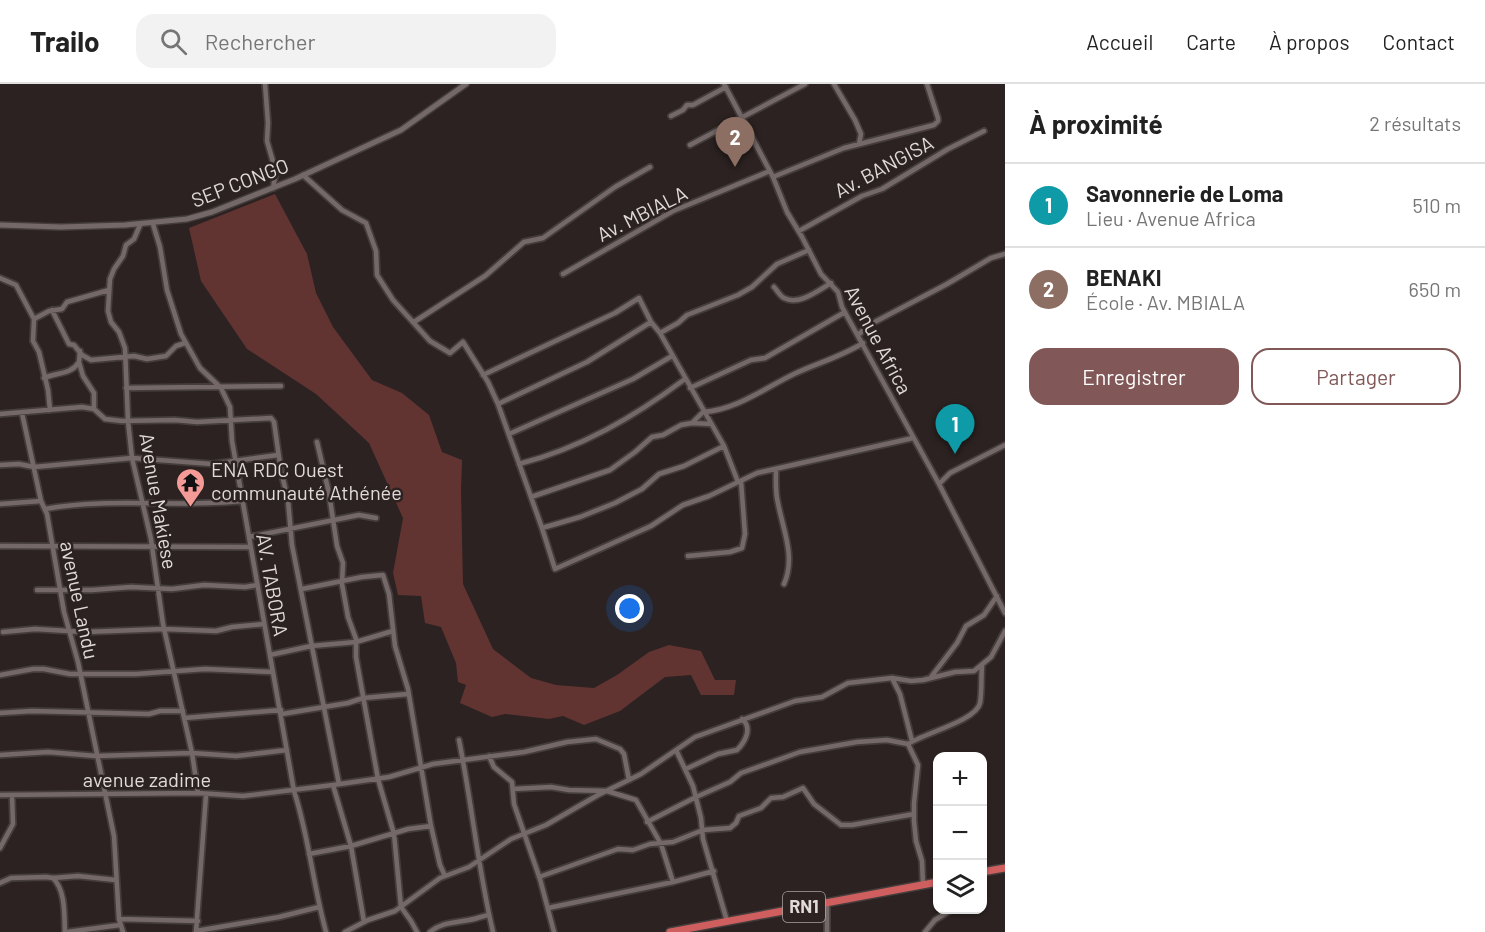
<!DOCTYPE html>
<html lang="fr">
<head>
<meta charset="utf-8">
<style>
  :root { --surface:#fff; --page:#f2f2f2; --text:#222; --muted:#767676; --line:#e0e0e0; --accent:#815857 }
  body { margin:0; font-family:Barlow,sans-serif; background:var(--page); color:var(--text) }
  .controls { position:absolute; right:18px; bottom:18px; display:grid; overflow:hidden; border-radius:12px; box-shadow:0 2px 4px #0004 }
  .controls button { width:54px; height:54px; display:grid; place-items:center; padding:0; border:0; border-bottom:2px solid var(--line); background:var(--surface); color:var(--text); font:30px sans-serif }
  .you { position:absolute; left:630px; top:525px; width:21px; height:21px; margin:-15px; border:4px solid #fff; border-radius:50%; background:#1a73e8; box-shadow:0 0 0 9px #1a73e833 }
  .badge { display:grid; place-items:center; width:39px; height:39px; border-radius:50%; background:var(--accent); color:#fff; font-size:20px; font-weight:700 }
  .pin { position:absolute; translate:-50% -50px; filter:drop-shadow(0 2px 3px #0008) }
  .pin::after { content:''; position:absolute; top:32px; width:21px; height:18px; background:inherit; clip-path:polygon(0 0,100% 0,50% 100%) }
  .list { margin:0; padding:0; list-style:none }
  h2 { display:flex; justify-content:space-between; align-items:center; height:78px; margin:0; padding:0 24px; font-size:26px }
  h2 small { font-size:20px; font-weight:400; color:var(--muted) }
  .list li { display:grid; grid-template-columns:39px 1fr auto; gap:18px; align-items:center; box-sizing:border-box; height:84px; padding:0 24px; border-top:2px solid var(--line) }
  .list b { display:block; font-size:22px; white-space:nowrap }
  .list p { margin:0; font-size:20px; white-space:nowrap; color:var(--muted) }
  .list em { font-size:20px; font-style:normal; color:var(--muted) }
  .actions { display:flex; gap:12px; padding:18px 24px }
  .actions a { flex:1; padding:14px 0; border:2px solid var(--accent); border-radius:18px; text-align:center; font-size:21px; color:var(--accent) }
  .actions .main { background:var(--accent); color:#fff }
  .icon { flex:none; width:33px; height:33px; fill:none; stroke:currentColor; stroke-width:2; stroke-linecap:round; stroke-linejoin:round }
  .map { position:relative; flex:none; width:1005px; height:848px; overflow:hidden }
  header { display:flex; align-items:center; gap:36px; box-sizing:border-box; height:84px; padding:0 30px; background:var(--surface); border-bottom:2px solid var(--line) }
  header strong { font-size:28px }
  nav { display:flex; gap:33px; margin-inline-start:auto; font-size:21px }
  .search { width:420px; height:54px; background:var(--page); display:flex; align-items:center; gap:15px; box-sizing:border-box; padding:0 21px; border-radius:18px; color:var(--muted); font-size:22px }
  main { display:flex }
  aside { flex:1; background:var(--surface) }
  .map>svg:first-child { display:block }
  .green { fill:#613432 }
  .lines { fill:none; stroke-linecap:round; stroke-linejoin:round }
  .minor-casing { stroke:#443d3c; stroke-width:8 }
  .tertiary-casing { stroke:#443d3c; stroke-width:8 }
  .trunk-casing { stroke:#443d3c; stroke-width:10 }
  .minor { stroke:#746968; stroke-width:4.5 }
  .tertiary { stroke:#746968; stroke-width:5 }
  .trunk { stroke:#cf5e5f; stroke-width:7 }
  .labels { text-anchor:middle; stroke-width:5; stroke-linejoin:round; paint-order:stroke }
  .shield { fill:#2b2221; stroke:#aaa3a2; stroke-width:1.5 }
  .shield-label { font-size:18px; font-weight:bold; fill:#e0dad9 }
  .street-label { font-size:20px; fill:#e0dad9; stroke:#2b2221 }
  .poi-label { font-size:20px; fill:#e0dad9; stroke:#2b2221; text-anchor:start }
</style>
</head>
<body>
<header>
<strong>Trailo</strong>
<div class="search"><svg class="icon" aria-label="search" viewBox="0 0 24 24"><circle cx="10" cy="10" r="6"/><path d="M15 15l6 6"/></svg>Rechercher</div>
<nav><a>Accueil</a><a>Carte</a><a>À propos</a><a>Contact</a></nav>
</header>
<main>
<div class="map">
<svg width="1005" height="848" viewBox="0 0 1005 848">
  <rect width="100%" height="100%" fill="#2b2221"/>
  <path class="green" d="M275,110L307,170L316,209L333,243L372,296L402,309L429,331L442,368L462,376L461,407L463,500L493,565L531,594L556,601L594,604L617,591L649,568L669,561L701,567L715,596H736L734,611H701L691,591L665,593L620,627L584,641L563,632L549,635L505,630L492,633L460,619L466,601L458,598L456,579L441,543L425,539L421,512L398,511L393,489L403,434L369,359L316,310L247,265L201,197L189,144Z"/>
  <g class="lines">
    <defs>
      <path id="minor" d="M265,0L268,39L267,57L276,88L273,104
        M724,0L773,93L787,128L802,153L821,190L838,208L842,223L939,400L1005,529
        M834,0L855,36L861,50L859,60
        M671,32L683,26L687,21H693L726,3
        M690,61L805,0
        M303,91L342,126L366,139L376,167L377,191L393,216L430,257L450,269L463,258L488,298L498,320L542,444L555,485L651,442L683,421L709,412L757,389L913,354
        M773,93L844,64L934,41L938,37V34L927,0
        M153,140L160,163L167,206L181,250L200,284L221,304L230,323L232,357L294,707C309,753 313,801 326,848
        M140,141L134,155L126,161L123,172L114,185L110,195L108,227L111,238L119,248L125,264L128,337L132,374L151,455L163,540L192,669L198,709
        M799,147L862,112L882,105L948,65L984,47
        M563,190L673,127L770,87
        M0,194L16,201L34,235L33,257L39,268L48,306L50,326
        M774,203C777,206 780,212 784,214C799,222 819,206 831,199
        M52,226L69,260L74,261L82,271L91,276L134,272L147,275L166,272L176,262L185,259
        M34,235L49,227L62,225L67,218L109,206
        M414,238L485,192L524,158L543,154L615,103L650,83
        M660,249L678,239L687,231L738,211L752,203L777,180L809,166
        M858,251L869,241L947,200L991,174L1005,170
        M80,267L79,278L83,292L94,309V325
        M483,291L615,229L639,214L651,238L660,249L724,362L738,398
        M44,294C57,288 71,291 79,278
        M126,304L281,302
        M690,304L751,276L765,274L845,228
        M498,320L587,278L651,238
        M22,329L41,417L47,430L64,528L78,578L114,752L119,835L123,848
        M0,330L82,323L94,325L105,335L122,337L175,336L197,338L271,334L274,338L281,387L288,416L292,461L339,700
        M692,339L711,340
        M509,350L633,295L672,272
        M317,358L329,409L337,462L343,479L342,500L348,533L356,555V573L378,695L394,750L401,823L411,837L417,848
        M519,380C581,364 634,333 685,295
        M0,381L19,380L34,383L132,374L212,380L278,371
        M776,385C776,397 775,408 778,419C783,446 796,473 784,500
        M939,400L950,389L1005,361
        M531,413L610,386L635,368L652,353L663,351L681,341L692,339L703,328C736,326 765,304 794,290C817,279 841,273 863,259
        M0,420L41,417
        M45,425C110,413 176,424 242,417
        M542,444L580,433L615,419L642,405L659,390L684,382L724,362
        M249,453L359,431L376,434
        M0,462L250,463
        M688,472L730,468L742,464L745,450L741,397
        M302,505L362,493L383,491L389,510L395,562L408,605L431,742L440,781L445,792
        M37,506H92L131,503L172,505L204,501L245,503L257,501
        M3,548L35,545L85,548L164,545L216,547L232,543L264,540
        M270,571L311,562L356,558L393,547
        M0,591L33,585H44L70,590H136L205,585L273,588
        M931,593L957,559L966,542L984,531L997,512
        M892,594L900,610L912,657
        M0,629L32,627L149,630L160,627H183
        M282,630L348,619L363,614L408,610
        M184,634L281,626
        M459,656C472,720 478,785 493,848
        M908,660C924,649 976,637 980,619C982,608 981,594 982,582
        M676,666L693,702L701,734L703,755L727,837
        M0,671L48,668L96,672L192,669L236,672L287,666
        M489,672L494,683L512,698L514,720L540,795L554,848
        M686,685L718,670L737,666C745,658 753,644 742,635
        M333,701L351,762L364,838
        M513,705L551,703L569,706L607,707L636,716L661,760L673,798
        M0,711L198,709L243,712L333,701L389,693L433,680L524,668L567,658L596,655L620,665L624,670L629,696
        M647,738L696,713L730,698L741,689L800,668L857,658L887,656L908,660L918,681L914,719V737L916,757L922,777L923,801
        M0,764L13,740L12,711
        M309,770L351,762L408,745L431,742
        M539,793L618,765L633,766L650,760L673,758L703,746L730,744L736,739L739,732L761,724L771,714L783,713L803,704L814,720L841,741H852L914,730
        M53,794C66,807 64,831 65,848
        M0,799L11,794L46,793L53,794L78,792L116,796
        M827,818V848
        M548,824L673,798L714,787
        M119,835L198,837
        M196,847L279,833L319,823
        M67,848L120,841
        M196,848L206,711
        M345,848L368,836L395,827L440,794L469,783L511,755L546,741L598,711L641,690L695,653L795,617L822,613L848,599L892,594L911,597L923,596L955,588L974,587L991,573L1005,547
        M430,848C442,838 454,839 469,836C476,835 482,832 489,831
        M925,848L935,836L951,826"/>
      <path id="tertiary" d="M0,141L61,143L125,141L187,135L212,128L295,95L401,46L466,0"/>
      <path id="trunk" d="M982,788L1005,784
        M670,848L938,798"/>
    </defs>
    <use href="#minor" class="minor-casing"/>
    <use href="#tertiary" class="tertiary-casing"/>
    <use href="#trunk" class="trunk-casing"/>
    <use href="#minor" class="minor"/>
    <use href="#tertiary" class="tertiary"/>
    <use href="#trunk" class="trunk"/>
  </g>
  <defs>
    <symbol id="temple-pin" viewBox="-11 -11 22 30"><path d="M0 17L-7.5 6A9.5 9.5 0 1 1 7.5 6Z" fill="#f59b97" stroke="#2b2221"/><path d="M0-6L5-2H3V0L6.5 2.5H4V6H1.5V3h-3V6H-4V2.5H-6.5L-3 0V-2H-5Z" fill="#111"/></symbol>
  </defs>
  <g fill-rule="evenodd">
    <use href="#temple-pin" x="174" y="382" width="33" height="45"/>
  </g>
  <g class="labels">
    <rect class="shield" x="783" y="808" width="42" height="30" rx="4.5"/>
    <g class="shield-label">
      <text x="804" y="829">RN1</text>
    </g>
    <g class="street-label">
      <text transform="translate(884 83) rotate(-28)" y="7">Av. BANGISA</text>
      <text transform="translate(240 99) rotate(-21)" y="7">SEP CONGO</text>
      <text transform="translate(642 130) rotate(-27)" y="7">Av. MBIALA</text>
      <text transform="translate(878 256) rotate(62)" y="7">Avenue Africa</text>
      <text transform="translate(158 417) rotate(80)" y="7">Avenue Makiese</text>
      <text transform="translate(272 501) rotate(80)" y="7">AV. TABORA</text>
      <text transform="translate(79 516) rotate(78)" y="7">avenue Landu</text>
      <text x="147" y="703">avenue zadime</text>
    </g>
    <g class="poi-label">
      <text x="211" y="393">ENA RDC Ouest<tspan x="211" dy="23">communauté Athénée</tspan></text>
    </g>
  </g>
</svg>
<div class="controls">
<button>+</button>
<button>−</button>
<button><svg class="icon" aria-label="layers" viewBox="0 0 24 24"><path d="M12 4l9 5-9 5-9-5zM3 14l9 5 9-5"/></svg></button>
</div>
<div class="you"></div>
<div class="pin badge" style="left:955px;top:370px;background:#0f9aa8">1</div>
<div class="pin badge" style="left:735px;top:83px;background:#8d6e63">2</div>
</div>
<aside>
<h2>À proximité<small>2 résultats</small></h2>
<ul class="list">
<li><span class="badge" style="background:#0f9aa8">1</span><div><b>Savonnerie de Loma</b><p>Lieu · Avenue Africa</p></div><em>510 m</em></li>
<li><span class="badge" style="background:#8d6e63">2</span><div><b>BENAKI</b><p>École · Av. MBIALA</p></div><em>650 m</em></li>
</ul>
<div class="actions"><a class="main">Enregistrer</a><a>Partager</a></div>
</aside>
</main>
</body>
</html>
